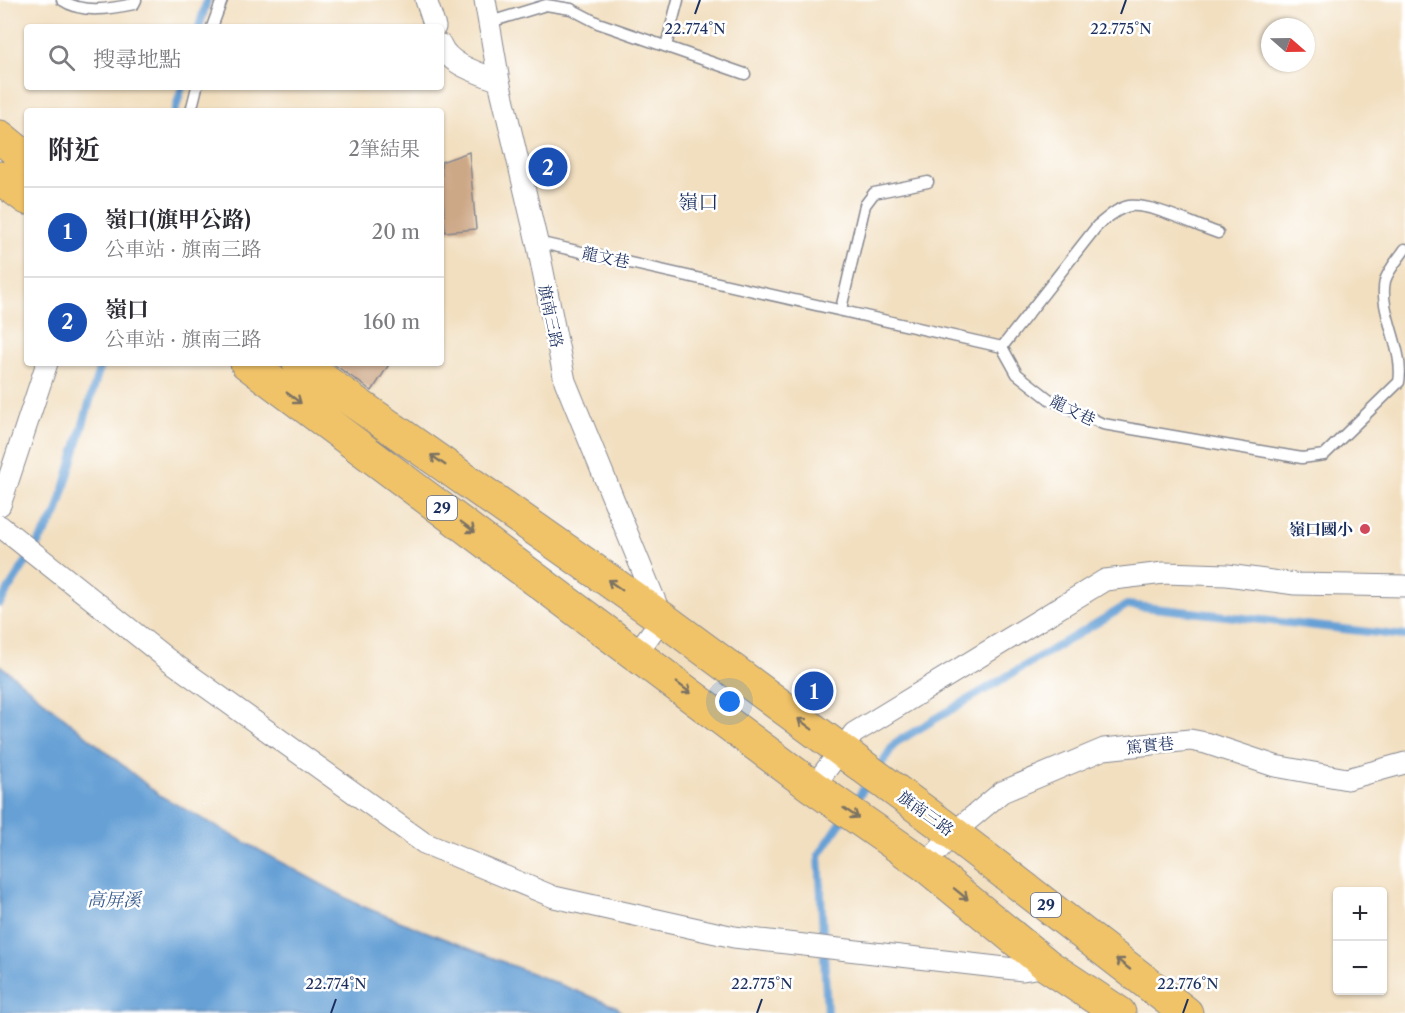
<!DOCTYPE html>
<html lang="zh-TW">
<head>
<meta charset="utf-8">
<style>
  :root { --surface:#fff; --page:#f7f7f7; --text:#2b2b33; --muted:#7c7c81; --line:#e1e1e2; --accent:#2563eb }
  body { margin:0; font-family:"Libre Caslon Text","Noto Serif TC",serif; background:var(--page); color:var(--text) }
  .controls { position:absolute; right:18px; bottom:18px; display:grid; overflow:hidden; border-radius:6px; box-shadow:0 2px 4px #0004 }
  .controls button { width:54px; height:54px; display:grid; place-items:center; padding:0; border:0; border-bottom:2px solid var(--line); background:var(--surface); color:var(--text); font:30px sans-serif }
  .compass { position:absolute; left:1261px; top:18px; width:54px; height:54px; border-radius:50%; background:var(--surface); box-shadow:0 2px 4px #0004; rotate:110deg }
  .you { position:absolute; left:730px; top:702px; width:21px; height:21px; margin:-15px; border:4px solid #fff; border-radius:50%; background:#1a73e8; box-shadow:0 0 0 9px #1a73e833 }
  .badge { display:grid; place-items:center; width:39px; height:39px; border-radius:50%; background:var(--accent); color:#fff; font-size:20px; font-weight:700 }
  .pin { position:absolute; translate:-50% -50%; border:3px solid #fff; box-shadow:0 2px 6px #0006 }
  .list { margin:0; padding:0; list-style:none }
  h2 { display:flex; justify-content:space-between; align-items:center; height:78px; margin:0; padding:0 24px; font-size:26px }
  h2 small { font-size:20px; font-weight:400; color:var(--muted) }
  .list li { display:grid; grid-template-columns:39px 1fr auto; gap:18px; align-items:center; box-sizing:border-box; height:90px; padding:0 24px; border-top:2px solid var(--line) }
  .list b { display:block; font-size:22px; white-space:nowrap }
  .list p { margin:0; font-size:20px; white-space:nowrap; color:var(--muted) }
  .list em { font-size:20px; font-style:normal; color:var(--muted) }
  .icon { flex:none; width:33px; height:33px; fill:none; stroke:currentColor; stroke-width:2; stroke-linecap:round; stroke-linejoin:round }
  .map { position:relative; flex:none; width:1405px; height:1013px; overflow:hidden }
  .search { position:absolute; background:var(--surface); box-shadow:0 2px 4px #0004; left:24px; top:24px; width:420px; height:66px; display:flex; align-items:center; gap:15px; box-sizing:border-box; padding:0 21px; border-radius:6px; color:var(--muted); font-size:22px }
  .panel { position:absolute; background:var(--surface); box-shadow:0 2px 4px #0004; left:24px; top:108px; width:420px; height:258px; border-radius:6px }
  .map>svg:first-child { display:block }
  .water { fill:#66a0d5; stroke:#40689a; stroke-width:1.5 }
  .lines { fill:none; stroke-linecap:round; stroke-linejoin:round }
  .stream { stroke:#66a0d5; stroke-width:8 }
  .building { fill:#cda887 }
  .lane-casing { stroke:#86878f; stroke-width:13 }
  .street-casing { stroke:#86878f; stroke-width:23 }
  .primary-casing { stroke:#86878f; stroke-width:35 }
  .lane { stroke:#fff; stroke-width:10 }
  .street { stroke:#fff; stroke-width:21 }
  .primary { stroke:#f0c369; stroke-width:33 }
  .oneway { stroke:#7b7263 }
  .ticks { fill:none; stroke:#1b2f5e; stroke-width:2 }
  .poi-dot { fill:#d1495b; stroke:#fff; stroke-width:2 }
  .labels { text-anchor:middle; stroke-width:5; stroke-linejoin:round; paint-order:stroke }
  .shield { fill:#fff; stroke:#5f6d8e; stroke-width:1.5 }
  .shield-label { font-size:15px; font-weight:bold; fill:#1b2f5e }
  .street-label { font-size:16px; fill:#1b2f5e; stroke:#fff }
  .poi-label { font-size:16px; font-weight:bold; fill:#1b2f5e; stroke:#fff; text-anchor:end }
  .water-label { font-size:18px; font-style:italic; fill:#395c8e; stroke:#fff }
  .quarter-label { font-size:20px; fill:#1b2f5e; stroke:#fff }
  .ticks-label { font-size:15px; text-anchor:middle; fill:#1b2f5e; stroke:#fff; stroke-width:5; stroke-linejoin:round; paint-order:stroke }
</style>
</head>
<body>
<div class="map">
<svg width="1405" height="1013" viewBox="0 0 1405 1013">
  <rect width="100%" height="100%" fill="#fff"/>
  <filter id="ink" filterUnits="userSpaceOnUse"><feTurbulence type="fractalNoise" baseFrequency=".0167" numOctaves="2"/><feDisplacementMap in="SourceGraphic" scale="12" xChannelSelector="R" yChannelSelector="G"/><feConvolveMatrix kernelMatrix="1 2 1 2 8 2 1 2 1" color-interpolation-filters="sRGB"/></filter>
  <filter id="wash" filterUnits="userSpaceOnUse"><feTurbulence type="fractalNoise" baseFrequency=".008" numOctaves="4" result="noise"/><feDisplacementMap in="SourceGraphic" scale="24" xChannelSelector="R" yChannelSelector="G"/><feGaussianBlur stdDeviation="1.35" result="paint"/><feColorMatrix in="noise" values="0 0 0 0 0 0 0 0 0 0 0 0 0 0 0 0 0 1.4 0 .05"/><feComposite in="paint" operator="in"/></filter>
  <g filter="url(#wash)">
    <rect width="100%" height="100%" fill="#f2dfc0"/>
    <path class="water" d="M0,665L159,795L359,905L617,1007L622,1013H0Z"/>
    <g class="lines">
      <path class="stream" d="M199,27L207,0
        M175,111L182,87
        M0,603L57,513L101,363
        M878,769L895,743L1127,605L1405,636
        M852,806L869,781
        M827,1013L819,855L844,818"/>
    </g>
    <g id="blocks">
      <path class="building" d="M469,152L476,229L445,232L441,162Z
        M332,363H390L372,391Z"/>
    </g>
  </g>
  <g filter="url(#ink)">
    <use href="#blocks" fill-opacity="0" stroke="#86878f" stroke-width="1.5"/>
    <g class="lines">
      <defs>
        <path id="lane" d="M62,0C82,14 110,9 134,4L136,0
          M487,23L546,5L571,9L598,23L745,74
          M212,27L222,0
          M666,46L678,0
          M191,111L197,87
          M537,242L1002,347L1017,374L1049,399L1103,424L1302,458L1324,455L1399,382C1405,350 1378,311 1385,281C1388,270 1399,258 1405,249
          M841,309L865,205L874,193L928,182
          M1002,347L1097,226C1106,219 1117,208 1129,206C1154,204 1194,225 1218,233"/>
        <path id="street" d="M426,0L435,27
          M485,0L499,81L537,242L565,381L662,618L637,653
          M441,45C449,65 480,73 499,81
          M0,505L47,363
          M0,526L166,658L424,843L554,897L734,937L1023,970L1048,966
          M813,787L854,733L1105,580L1164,573L1227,575L1295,584L1405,586
          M925,865L953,833L1002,792L1104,749L1190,740L1206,743L1275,766L1347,779L1405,763"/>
        <path id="primary" d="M0,137L27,159
          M0,178L27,198
          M247,363L813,787L925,865L1048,966L1119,1013
          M299,363L662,618L953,833L1186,1013"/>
      </defs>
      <use href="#lane" class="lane-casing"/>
      <use href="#street" class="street-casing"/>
      <use href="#primary" class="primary-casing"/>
      <use href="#lane" class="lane"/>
      <use href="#street" class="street"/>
      <use href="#primary" class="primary"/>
    </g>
    <defs><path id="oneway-shaft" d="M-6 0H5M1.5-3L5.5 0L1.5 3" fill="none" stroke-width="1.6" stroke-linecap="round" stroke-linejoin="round" transform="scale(1.5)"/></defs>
    <g class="oneway">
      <use href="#oneway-shaft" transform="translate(294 398) rotate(37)"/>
      <use href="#oneway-shaft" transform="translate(438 460) rotate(-145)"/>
      <use href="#oneway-shaft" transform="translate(468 527) rotate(37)"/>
      <use href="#oneway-shaft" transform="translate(615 585) rotate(-145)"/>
      <use href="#oneway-shaft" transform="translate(684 688) rotate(37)"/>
      <use href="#oneway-shaft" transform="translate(805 724) rotate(-143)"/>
      <use href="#oneway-shaft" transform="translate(851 813) rotate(34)"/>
      <use href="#oneway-shaft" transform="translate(961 894) rotate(39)"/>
      <use href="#oneway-shaft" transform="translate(1123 964) rotate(-142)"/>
    </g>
  </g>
  <path class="ticks" d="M695,14L700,0M1121,14L1126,0M331,1013L336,999M757,1013L762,999M1183,1013L1188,999"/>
  <circle class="poi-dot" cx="1365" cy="529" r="6"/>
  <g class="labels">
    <g class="shield">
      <rect x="427" y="496" width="30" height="24" rx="4.5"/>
      <rect x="1031" y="893" width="30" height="24" rx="4.5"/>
    </g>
    <g class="shield-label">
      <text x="442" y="513">29</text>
      <text x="1046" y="910">29</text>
    </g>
    <g class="street-label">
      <text transform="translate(606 257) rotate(12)" y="6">龍文巷</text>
      <text transform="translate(551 316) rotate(78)" y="6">旗南三路</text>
      <text transform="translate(1073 410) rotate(26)" y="6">龍文巷</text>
      <text transform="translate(1150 745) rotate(-6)" y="6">篤實巷</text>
      <text transform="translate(926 813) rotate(36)" y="6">旗南三路</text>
    </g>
    <g class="poi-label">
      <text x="1353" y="535">嶺口國小</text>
    </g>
    <g class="water-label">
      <text x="114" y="906">高屏溪</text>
    </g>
    <g class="quarter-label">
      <text x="698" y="209">嶺口</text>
    </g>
  </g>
  <g class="ticks-label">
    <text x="695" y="34">22.774°N</text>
    <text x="1121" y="34">22.775°N</text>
    <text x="336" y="989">22.774°N</text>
    <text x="762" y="989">22.775°N</text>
    <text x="1188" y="989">22.776°N</text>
  </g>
</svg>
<div class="controls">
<button>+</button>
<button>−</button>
</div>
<svg class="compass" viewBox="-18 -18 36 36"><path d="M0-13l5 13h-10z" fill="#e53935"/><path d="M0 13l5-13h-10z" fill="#7c7c81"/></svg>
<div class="you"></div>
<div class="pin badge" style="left:814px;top:691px;background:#1a4fb4">1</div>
<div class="pin badge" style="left:548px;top:167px;background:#1a4fb4">2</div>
<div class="search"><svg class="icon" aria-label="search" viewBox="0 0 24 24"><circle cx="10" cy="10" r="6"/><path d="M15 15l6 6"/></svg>搜尋地點</div>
<section class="panel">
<h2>附近<small>2筆結果</small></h2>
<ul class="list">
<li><span class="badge" style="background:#1a4fb4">1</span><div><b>嶺口(旗甲公路)</b><p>公車站 · 旗南三路</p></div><em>20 m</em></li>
<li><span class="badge" style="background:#1a4fb4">2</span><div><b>嶺口</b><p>公車站 · 旗南三路</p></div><em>160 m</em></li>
</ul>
</section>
</div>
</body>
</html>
